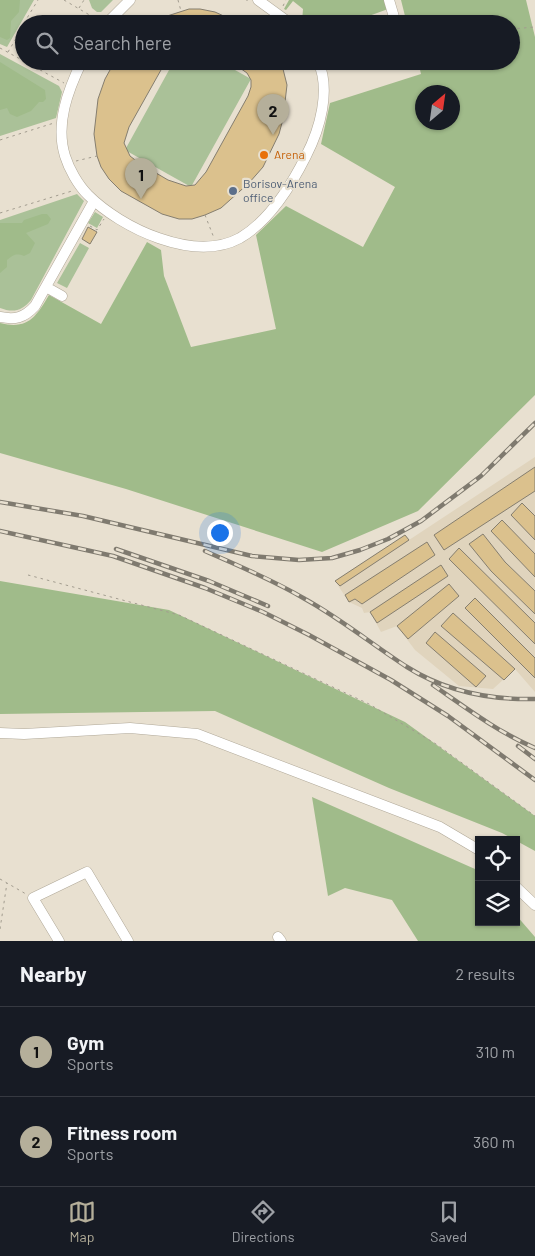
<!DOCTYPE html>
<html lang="en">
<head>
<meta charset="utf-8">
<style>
  :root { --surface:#171b24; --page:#242831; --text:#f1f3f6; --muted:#9ea1a6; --line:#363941; --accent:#b5af9a }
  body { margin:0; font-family:Barlow,sans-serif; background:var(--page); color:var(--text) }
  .controls { position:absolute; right:15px; bottom:15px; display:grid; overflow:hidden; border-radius:0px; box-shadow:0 1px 4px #0004 }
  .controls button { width:45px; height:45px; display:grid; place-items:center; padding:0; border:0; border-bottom:1px solid var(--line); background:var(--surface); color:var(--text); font:25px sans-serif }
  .compass { position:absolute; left:415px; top:85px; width:45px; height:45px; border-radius:50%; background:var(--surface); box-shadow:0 1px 4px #0004; rotate:29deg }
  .you { position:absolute; left:219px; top:532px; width:18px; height:18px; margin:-12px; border:4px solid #fff; border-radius:50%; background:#1a73e8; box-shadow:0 0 0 8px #1a73e833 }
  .badge { display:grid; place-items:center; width:32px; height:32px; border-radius:50%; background:var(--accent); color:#111; font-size:16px; font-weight:700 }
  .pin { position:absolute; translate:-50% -41px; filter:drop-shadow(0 1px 2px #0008) }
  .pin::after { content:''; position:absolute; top:26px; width:18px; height:15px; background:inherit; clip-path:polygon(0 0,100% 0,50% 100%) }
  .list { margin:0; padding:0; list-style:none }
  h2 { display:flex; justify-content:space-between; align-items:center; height:65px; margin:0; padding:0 20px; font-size:21px }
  h2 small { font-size:16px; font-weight:400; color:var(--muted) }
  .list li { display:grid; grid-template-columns:32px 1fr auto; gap:15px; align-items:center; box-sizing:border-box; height:90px; padding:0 20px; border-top:1px solid var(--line) }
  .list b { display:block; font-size:19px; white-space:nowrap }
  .list p { margin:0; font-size:16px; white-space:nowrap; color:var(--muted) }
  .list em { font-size:16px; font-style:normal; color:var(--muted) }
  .icon { flex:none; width:28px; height:28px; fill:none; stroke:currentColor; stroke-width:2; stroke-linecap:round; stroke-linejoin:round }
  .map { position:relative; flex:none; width:535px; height:941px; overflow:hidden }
  .search { position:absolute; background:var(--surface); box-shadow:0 1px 4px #0004; left:15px; right:15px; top:15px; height:55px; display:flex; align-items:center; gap:12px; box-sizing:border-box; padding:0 18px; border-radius:28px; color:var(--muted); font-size:19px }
  .sheet { height:245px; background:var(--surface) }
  nav { display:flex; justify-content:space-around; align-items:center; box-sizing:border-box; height:70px; border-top:1px solid var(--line); background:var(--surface); font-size:14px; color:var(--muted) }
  nav a { display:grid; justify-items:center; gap:2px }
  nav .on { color:var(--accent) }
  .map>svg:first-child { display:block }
  .built { fill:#e0d4bd }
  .green { fill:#aac198 }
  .forest { fill:#a0bb8a; fill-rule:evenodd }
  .building { fill:#dbc18d; stroke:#857e6f }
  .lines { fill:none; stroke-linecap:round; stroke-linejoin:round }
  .minor-casing { stroke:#b0a898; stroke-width:11 }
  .path { stroke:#a29c8f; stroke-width:1; stroke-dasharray:2.5 4; stroke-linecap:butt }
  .minor { stroke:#fff; stroke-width:10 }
  .rail-casing { stroke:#7f7a6f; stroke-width:4.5 }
  .rail { stroke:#e8e0d0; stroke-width:2.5; stroke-dasharray:8; stroke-linecap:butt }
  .food-dot { fill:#e8710a; stroke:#e8e0d0; stroke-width:2 }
  .service-dot { fill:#5c6f8a; stroke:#e8e0d0; stroke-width:2 }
  .labels { text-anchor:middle; stroke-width:4.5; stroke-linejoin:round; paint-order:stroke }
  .food-label { font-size:12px; fill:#c56008; stroke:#e8e0d0; text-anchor:start }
  .service-label { font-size:12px; fill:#4e5e75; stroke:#e8e0d0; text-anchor:start }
</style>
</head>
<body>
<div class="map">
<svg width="535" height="941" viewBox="0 0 535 941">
  <rect width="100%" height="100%" fill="#e8e0d0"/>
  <path class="built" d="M535,457V692L515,669L493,689L459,686L415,650L397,626L381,632L370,612L364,613L362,608L349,602L335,581L405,535L409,540Z"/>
  <path class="green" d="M0,0H34L7,47L0,44Z
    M89,0H113L101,12H97L92,8Z
    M0,54L59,86L62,92L56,118L0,136Z
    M174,61H219L251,79L191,187L125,150Z
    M77,194L84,201L31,300C22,311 13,313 0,308V220Z
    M95,212L103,217L97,228L88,223Z
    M80,243L89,248L67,288L57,283Z"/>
  <path class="forest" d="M0,0H20L19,12L11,21L10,38L7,40L0,37Z
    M289,0H385L388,9L347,24H303L302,22L303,9L293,1L286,10L284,9Z
    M401,0H526L535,37V395L418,511L322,552L126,489L0,453V323C28,330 36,317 49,295L101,324L147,242L161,250L164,276L191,347L276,329L256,235L286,206L363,247L395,187L321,144L330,103L421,74L418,61H511V24H407ZM422,92H452V122H422Z
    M0,62L45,90L46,99L43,102H39L31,111L17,117L10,114L7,108L0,110Z
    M42,214H47L51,219L48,224L26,233L35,243L30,253L24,256C16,253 13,255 7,260V267L0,273V223H22L24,220Z
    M0,581L169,610L405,722L535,816V851L502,833L389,788L215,711L0,714Z
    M312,797L475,869L479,873V922H516V915L535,937V941H418L392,900L345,888L328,896Z"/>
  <path class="building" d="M189,9H200L215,12L241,24H153L161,18Z
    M115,61H166L129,127L124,143L130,156L139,163L168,180L186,186L195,185L206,172L248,96L251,87V80L247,73L230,61H281L287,85L283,119L279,134L263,167L249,183L221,208L205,215L192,219H179L162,214L121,191L109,179L101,167L97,156L94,134L98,99L105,79Z
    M88,227L97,232L90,244L82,239Z
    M535,467V491L444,550L434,535Z
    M522,503L535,516V540L511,515Z
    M502,520L535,554V577L491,531Z
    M483,534L505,562L535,591V614L491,571L469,544Z
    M405,535L409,540L340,586L335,581Z
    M427,542L435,555L362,604L355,599L349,602L345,595Z
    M459,548L535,623V644L449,559Z
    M441,565L448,576L377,623L370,612Z
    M449,584L459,596L408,639L397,626Z
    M475,598L535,658V678L465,608Z
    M453,613L515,669L504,680L441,626Z
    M435,632L486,676L476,687L426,643Z"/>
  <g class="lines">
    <defs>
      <path id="minor" d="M258,0L291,24
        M389,0L394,17
        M106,24L130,0
        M82,61C68,90 55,124 65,156C69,169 78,185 88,195C121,228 194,263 240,238C269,221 291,186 306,156C320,129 331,90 318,61
        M46,287L62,296
        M0,317C15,320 24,318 35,306L94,201
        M0,733L24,734L130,728L197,734L440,827L479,850
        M516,887L535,905
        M278,937L281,941
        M59,941L33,898L87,872L128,941"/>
    </defs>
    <use href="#minor" class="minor-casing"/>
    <path class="path" d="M64,0L98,20
      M178,0L181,11
      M247,0V1
      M283,6L286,0
      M79,8L84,0
      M24,23L38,0
      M457,24L480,16L496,24
      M511,29L535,27
      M0,48L64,83
      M8,52L24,25
      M284,69L307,61
      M0,140L54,123
      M76,161L97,156
      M0,213L72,191
      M205,215L214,238
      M90,226L97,230L104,219
      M28,575L179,615L369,704L436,744L535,816
      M0,879L26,894
      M0,929L7,883"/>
    <use href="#minor" class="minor"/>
    <defs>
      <path id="rail" d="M0,502L83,516L252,556L299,560L332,558L360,550L388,539L421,521L481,476L535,423
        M0,531L113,556L205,588L263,612L309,635L391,680L448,716L535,780
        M116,549L209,581L268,606
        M205,551C239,566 273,580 305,599C341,619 373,645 407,667C445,691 490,700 535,699
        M433,685C466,708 498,732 535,748
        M518,746L535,759"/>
    </defs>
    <use href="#rail" class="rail-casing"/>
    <use href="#rail" class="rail"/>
  </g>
  <circle class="food-dot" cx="264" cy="155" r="5"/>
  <circle class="service-dot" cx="233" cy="191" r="5"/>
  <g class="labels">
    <g class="food-label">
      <text x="274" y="159">Arena</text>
    </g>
    <g class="service-label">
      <text x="243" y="188">Borisov-Arena<tspan x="243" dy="14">office</tspan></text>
    </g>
  </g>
</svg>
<div class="controls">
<button><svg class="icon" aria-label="locate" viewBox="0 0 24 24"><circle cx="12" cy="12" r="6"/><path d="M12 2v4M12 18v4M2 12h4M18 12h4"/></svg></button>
<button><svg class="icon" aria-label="layers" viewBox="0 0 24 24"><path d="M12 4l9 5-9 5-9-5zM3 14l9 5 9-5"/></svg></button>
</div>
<svg class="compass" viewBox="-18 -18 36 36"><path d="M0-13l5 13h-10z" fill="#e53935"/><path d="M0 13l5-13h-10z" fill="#9ea1a6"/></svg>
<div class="you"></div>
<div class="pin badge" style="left:141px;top:199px">1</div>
<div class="pin badge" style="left:273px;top:135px">2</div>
<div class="search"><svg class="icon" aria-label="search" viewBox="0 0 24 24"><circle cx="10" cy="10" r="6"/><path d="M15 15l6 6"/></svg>Search here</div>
</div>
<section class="sheet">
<h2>Nearby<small>2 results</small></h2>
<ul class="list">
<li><span class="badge">1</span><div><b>Gym</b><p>Sports</p></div><em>310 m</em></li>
<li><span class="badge">2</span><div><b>Fitness room</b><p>Sports</p></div><em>360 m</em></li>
</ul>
</section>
<nav>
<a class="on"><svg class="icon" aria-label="map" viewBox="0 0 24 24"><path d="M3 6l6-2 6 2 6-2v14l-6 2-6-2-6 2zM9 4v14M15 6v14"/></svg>Map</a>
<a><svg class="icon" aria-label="directions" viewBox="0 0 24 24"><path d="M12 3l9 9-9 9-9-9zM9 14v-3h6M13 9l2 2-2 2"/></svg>Directions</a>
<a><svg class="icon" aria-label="saved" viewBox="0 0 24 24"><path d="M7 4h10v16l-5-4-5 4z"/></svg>Saved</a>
</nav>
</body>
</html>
